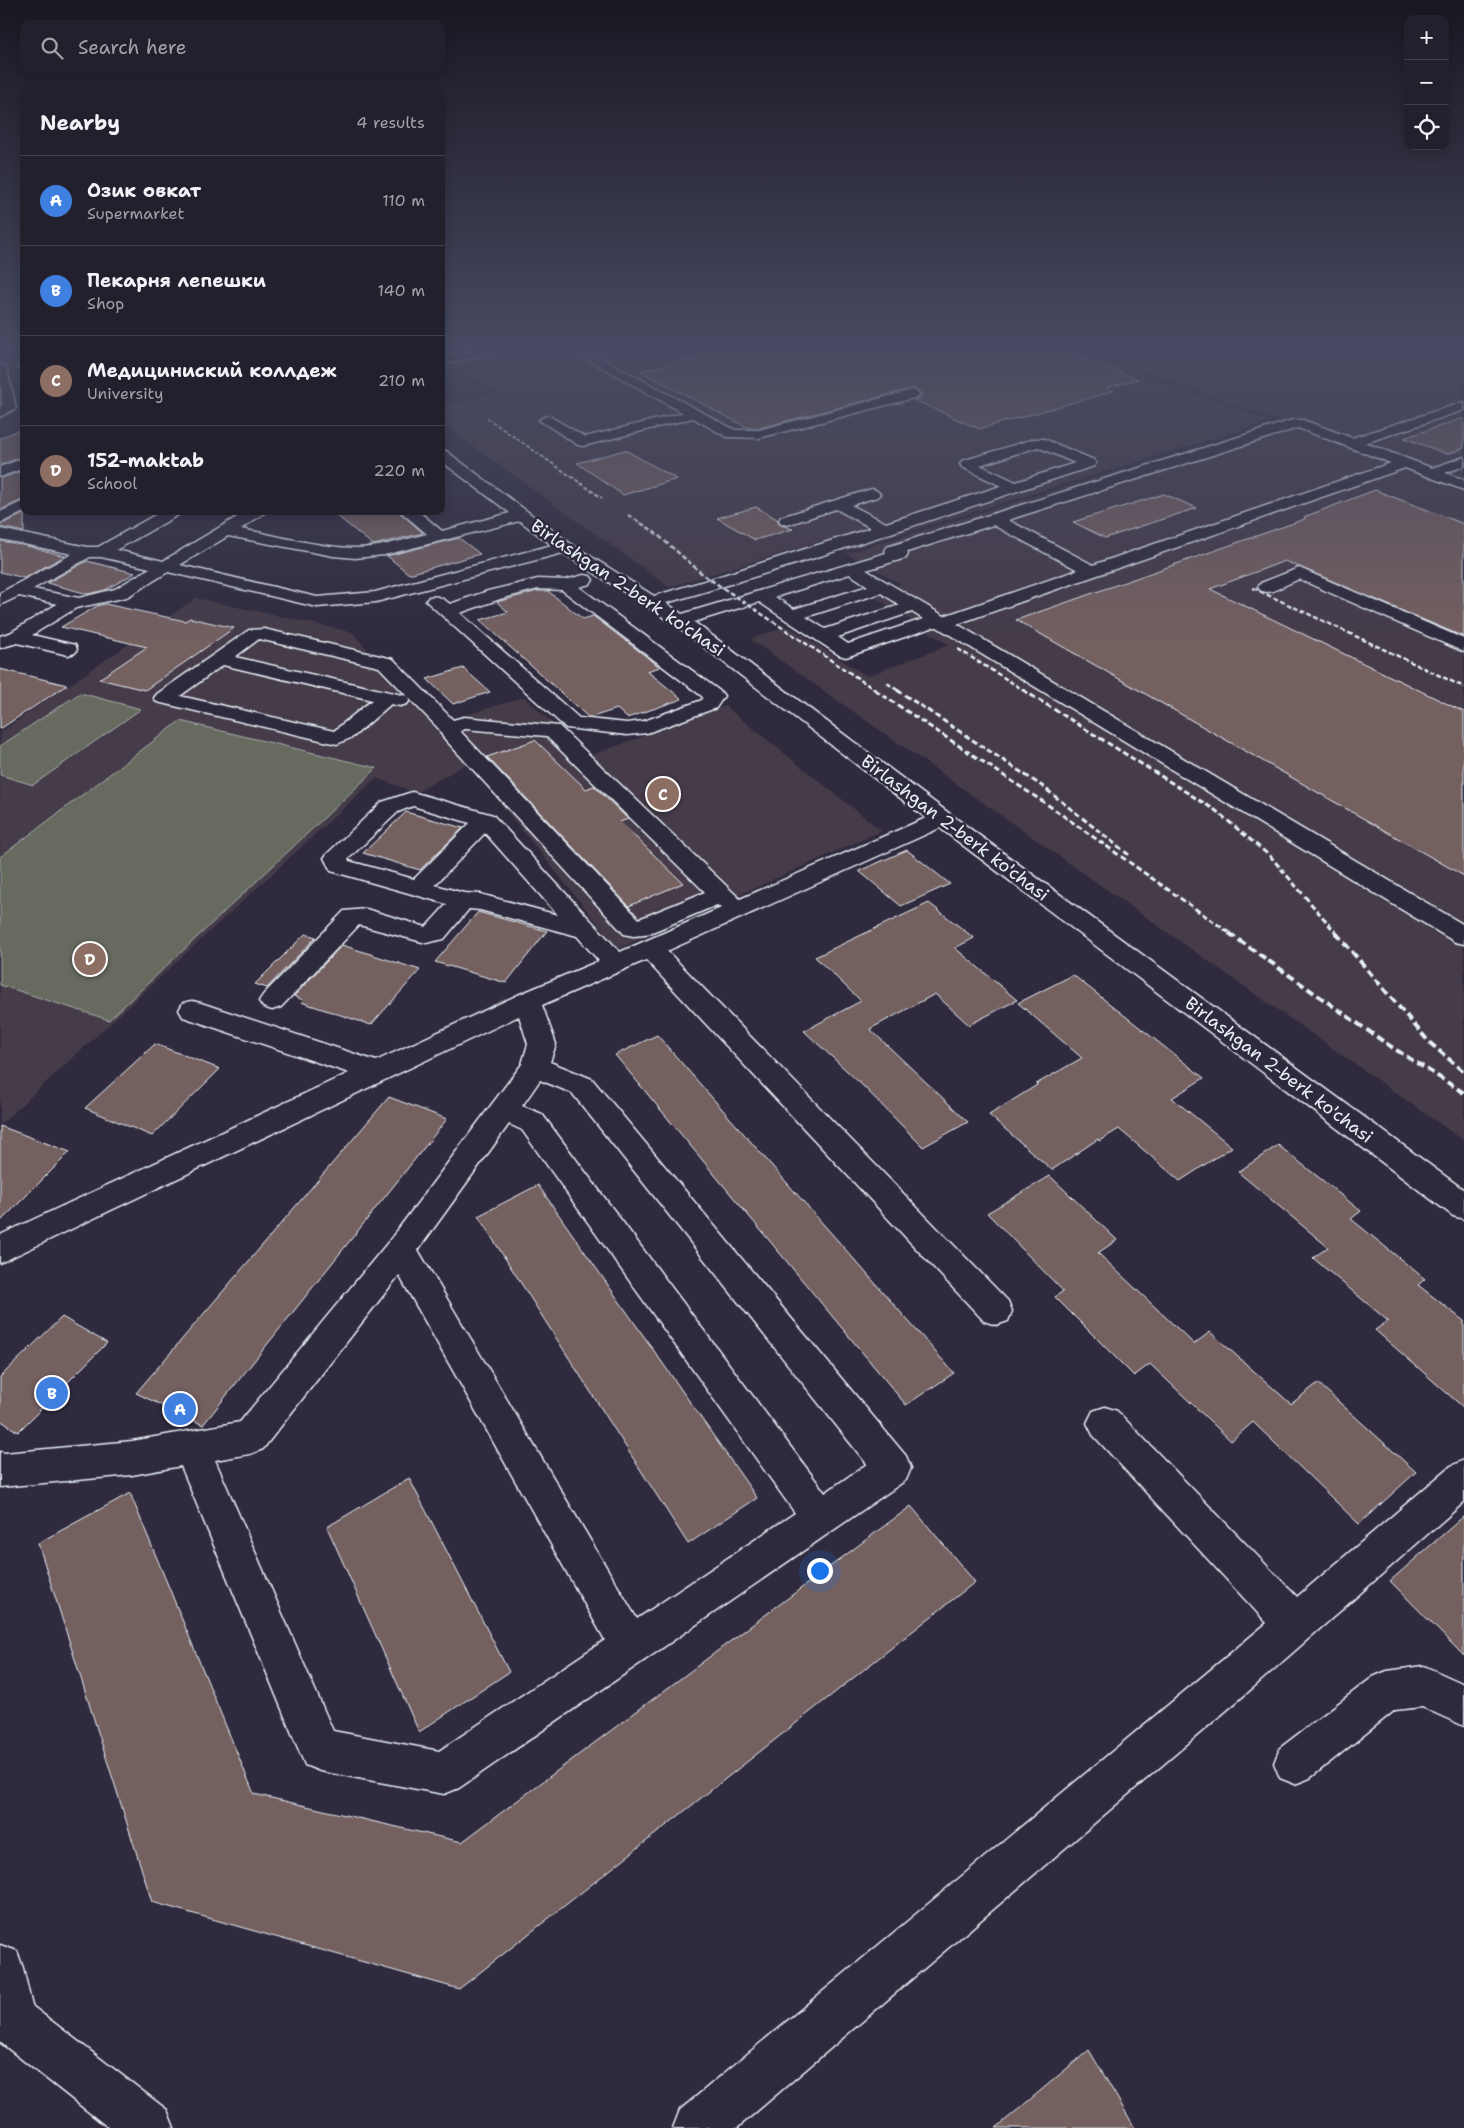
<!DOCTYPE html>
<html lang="en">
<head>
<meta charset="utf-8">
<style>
  :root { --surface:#23202e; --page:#2f2d3a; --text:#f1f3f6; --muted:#a3a3aa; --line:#403e4a; --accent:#ff9aa2 }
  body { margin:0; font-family:"Shantell Sans",sans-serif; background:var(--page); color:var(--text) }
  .controls { position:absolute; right:15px; top:15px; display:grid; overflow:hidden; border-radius:10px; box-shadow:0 2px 12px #0003 }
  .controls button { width:45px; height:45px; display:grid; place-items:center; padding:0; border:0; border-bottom:1px solid var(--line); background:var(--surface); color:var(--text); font:25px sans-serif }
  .you { position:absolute; left:819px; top:1570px; width:18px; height:18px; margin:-12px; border:4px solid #fff; border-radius:50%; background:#1a73e8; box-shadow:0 0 0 8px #1a73e833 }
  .badge { display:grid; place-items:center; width:32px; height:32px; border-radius:50%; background:var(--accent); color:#fff; font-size:16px; font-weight:700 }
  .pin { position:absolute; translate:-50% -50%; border:2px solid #fff; box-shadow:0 1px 5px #0006 }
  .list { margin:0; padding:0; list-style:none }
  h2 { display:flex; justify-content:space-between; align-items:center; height:65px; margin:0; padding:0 20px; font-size:21px }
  h2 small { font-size:16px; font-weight:400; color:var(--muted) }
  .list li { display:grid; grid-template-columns:32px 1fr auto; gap:15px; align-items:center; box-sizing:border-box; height:90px; padding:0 20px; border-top:1px solid var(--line) }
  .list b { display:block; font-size:19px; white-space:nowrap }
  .list p { margin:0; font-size:16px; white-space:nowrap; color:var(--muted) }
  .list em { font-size:16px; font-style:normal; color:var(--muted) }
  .icon { flex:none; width:28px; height:28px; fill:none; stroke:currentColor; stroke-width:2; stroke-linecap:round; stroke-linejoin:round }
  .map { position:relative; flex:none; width:1464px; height:2128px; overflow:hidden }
  .search { position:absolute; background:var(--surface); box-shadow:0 2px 12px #0003; left:20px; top:20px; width:425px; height:55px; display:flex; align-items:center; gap:12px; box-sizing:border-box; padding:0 18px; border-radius:10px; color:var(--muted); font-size:19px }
  .panel { position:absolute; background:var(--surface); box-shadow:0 2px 12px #0003; left:20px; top:90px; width:425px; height:425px; border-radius:10px }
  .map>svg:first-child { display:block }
  .built { fill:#443a48 }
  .green { fill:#666b5e; stroke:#a7aeab }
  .building { fill:#746061; stroke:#e8f1f8 }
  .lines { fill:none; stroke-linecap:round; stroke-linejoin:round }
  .minor-casing { stroke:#e8f1f8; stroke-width:3 }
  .minor { fill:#2f2a3d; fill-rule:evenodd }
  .rail-far3 { stroke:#e8f1f8; stroke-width:2; stroke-dasharray:4 2; stroke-linecap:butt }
  .rail-far2 { stroke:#e8f1f8; stroke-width:2.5; stroke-dasharray:5 2.5; stroke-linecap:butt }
  .rail-far1 { stroke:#e8f1f8; stroke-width:3; stroke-dasharray:6 3; stroke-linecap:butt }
  .rail { stroke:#e8f1f8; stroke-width:4; stroke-dasharray:8 4; stroke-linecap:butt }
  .labels { text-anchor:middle; stroke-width:5; stroke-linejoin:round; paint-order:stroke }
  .street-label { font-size:18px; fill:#e8f1f8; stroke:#2f2a3d }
</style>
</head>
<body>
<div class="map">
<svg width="1464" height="2128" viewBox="0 0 1464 2128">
  <rect width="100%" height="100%" fill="#2f2a3d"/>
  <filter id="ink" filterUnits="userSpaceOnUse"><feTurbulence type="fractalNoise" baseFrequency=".02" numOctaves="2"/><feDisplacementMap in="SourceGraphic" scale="10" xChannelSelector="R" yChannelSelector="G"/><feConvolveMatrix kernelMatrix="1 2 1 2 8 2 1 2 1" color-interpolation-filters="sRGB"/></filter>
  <g filter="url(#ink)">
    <path class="built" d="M441,347H1063L1271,421L842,552L823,541L669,587L441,423V406L499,393L441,358Z
      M1079,347H1464V1141L750,639L788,626L867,676L949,645L870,594L901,584L846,553L1283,422Z
      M196,598L352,632L466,764L416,793L376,778L0,1125V732Z
      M524,697L589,756L725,706L882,831L618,949L436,724Z"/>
    <path class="green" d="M80,693L141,709L33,785L0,775V746Z
      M180,721L377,768L109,1020L0,985V857Z"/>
    <path class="building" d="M747,347H924L929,349L938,347H1071L1072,354L1138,379L1106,388L1114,391L979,429L914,400L920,398L922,394L913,388L759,428H748L640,371Z
      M1464,418V448L1447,454L1404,438Z
      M24,428V456L0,465V438Z
      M625,450L677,479L623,495L577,463Z
      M24,470V499L0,510V479Z
      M1375,490L1464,524V637L1285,561L1210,589L1464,712V876L1016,620L1305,519L1304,517Z
      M1164,494L1197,508L1105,538L1073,522Z
      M756,507L777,519L780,525L793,529L755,540L717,518Z
      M331,511H398L423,533L373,545Z
      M24,514V532L0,527V525Z
      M459,538L480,554L409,574L387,556Z
      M0,541L27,546L65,556L24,578L0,572Z
      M87,561L135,573L105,590L88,594L47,583Z
      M538,591H548L583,619L593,616L660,667L647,671L682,699L627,718L617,709L592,717H588L480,620L508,612L497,602Z
      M105,604L185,621L190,618L234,628L145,690L99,679L147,647L61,627L97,606Z
      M463,668L490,692L453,704L427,679Z
      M0,669L67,685L0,729Z
      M535,740L586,789L594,786L628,819L620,822L683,883L629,906L487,757Z
      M406,812L463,828L420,870L363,853Z
      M907,850L950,884L901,906L859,871Z
      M929,903L974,938L955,948L1017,1000L969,1025L935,994L870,1029L968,1122L923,1147L861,1084L804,1031L861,1001L815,957Z
      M478,912L547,931L506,983L435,962Z
      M305,934L316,937L267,988L255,984Z
      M342,945L420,970L371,1025L301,1002L303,1000L294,996Z
      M1073,975L1204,1078L1172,1098L1232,1147L1180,1181L1119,1129L1099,1141L1098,1139L1052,1170L989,1115L1037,1085L1036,1084L1082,1058L1018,1003Z
      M657,1035L954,1373L906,1405L615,1055Z
      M155,1044L220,1069L152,1136L85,1108Z
      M389,1097L447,1119L203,1425L136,1393Z
      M0,1126L70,1152L0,1222Z
      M1278,1145L1361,1211L1351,1219L1425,1279L1418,1285L1464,1321V1408L1375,1330L1388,1321L1313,1258L1328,1247L1238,1172Z
      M1050,1176L1117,1240L1098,1253L1194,1344L1210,1332L1291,1404L1318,1383L1416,1472L1359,1524L1253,1422L1231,1441L1150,1364L1134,1376L1055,1297L1063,1291L987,1213Z
      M538,1185L757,1498L688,1544L478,1216Z
      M62,1317L107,1343L18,1432L0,1420V1377Z
      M409,1478L509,1672L419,1732L327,1527Z
      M130,1493L254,1794L462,1842L911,1506L975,1582L459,1989L152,1902L38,1543Z
      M1464,1516V1656L1390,1581Z
      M1089,2050L1135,2128H996Z"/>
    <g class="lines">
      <defs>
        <path id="minor" d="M487,347H509L507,350L441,365V357Z
          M566,347H581L735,430H759L913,390L920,394L918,397L759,438L727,437L693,418L583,446L578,445L539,420L546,416L551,417L585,437L683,413Z
          M23,363H24V372L17,367Z
          M0,365L5,366L7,369L16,408L0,417V407L2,406Z
          M1464,402V410L1365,443L1432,468L1464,457V466L1445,473L1464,480V490L1405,468L957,624L1464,925V944L1455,942L937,627H934L846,657L839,655L759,602L694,622L950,814L1464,1190V1219L1453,1216L940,828L667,951L1008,1301L1012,1311L1008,1321L996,1325L984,1321L646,960L542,1005L556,1044L550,1062L592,1079L906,1456L911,1468L906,1480L459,1788L444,1794L320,1771L305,1765L181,1466L132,1475L0,1487V1452L5,1453L132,1441L240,1422L390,1240L522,1064L528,1044L519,1016L0,1263V1235L349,1073L183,1017L179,1010L183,1003L192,1001L201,1003L376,1061L518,995L599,961L577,936L480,910L469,909L444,939L426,943L359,925L281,1007L272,1010L263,1007L259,1001L263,995L344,911L366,909L426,927L447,904L331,871L324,858L328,853L382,802L412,792L493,815L620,952L721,908L717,905L645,935L633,936L624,934L443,737L439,729L407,696L410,700L407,704L400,706L391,704L353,737L337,744L157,702L154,698L157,694L249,630L264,629L393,659L453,720L464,717L559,726L740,899L926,818L674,624L563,553L376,602L317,607L168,572L127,597L76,608L32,635L75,645L77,649L75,653L68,655L17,643L0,648V636L10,633L57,604L19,596L0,605V593L72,554L0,539V529L87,547H98L162,511H182L180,514L116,550L163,561L247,511H267L241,529C275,535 321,548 355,548C379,548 403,540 427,534L400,511H418L442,531L510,513L441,461V450L446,451L571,544L654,596L711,579L871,528L836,509L787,525L781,523L779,520L781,517L872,489L877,491L880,494L877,497L851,505L886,523L1001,486L962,467L960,464L962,461L1034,439H1044L1094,460L1096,463L1094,466C952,512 810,562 666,603L682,614L886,553L885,551L887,547L1293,420H1303L1352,438ZM1298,428L1391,463L1093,565L1008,520ZM1038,447L1075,463L1016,482L980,465ZM520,521L552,545L375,592L317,597L180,565L228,536L333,556L355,558L384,555ZM993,525L1078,570L944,616L866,570L906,558L908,554L907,552ZM90,557H101L150,568L115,589L79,598L33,589ZM850,574L868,586L794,609L775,597ZM881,593L900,605L825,629L806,617ZM912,612L923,619L848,644L838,637ZM259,639L379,667L407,696L235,657ZM223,665L372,700L334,731L180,696ZM465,729L546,736L705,892L639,919L460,731ZM413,806L470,823L414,879L349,861L348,859L398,812ZM485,833L558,915L480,894L464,893L435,885ZM540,1080L572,1093L867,1464L825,1493L542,1114L522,1106ZM509,1124L522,1130L795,1513L637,1619L418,1250ZM399,1275L605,1640L439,1751L333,1731L215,1460L250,1454L263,1449Z
          M24,458V468L0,477V467Z
          M24,501V511H26L0,523V512Z
          M1299,568L1464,639V652L1299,579L1273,591L1267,592L1261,591L1258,587L1261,583Z
          M584,575L590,576L593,580L590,584L579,587L721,692L724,696L716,708L647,733L627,735L566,728L426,601L429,597C438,595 443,599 450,604L488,591L538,579L565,580ZM538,589L562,590L703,697L702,700L644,721L627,723L579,718L460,613L500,599Z
          M1105,1407L1117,1411L1297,1597L1451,1466L1464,1460V1502L1242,1697L737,2128H673L680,2110L1267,1623L1093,1435L1087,1423L1093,1411Z
          M1424,1666L1464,1684V1726L1422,1707L1395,1710L1310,1778L1295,1784L1280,1778L1274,1763L1280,1748L1373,1677L1387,1671Z
          M0,1945L17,1951L23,1968L32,2006L167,2110L174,2128H109L0,2042Z"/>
      </defs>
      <use href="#minor" class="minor-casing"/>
      <use href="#minor" class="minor"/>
      <path class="rail-far3" d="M487,418L602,498"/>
      <path class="rail-far2" d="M628,515L652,530L705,576L877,691
        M1253,588L1464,687
        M958,649L1025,691
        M887,683L899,691"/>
      <path class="rail-far1" d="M875,690L1048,805L1231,934
        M897,690L1042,786L1129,855
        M1023,690L1215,810L1271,857L1337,934"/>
      <path class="rail" d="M1229,933L1387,1044L1464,1093
        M1336,933L1429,1042L1464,1072"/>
    </g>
  </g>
  <linearGradient id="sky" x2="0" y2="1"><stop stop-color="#1a1722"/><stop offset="0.54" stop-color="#474a62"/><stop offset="1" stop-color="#474a62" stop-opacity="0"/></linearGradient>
  <rect width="1464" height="645" fill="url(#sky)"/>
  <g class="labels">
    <g class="street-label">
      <text transform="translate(628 588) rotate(34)" y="6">Birlashgan 2-berk ko'chasi</text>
      <text transform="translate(955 828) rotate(37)" y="6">Birlashgan 2-berk ko'chasi</text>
      <text transform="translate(1279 1070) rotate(37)" y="6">Birlashgan 2-berk ko'chasi</text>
    </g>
  </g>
</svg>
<div class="controls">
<button>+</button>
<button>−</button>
<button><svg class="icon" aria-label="locate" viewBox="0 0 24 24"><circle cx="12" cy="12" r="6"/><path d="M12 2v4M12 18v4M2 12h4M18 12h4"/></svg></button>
</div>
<div class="you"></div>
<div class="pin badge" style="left:180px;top:1409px;background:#3f7fe0">A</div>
<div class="pin badge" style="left:52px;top:1393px;background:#3f7fe0">B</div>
<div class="pin badge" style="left:663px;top:794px;background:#8d6e63">C</div>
<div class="pin badge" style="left:90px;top:959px;background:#8d6e63">D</div>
<div class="search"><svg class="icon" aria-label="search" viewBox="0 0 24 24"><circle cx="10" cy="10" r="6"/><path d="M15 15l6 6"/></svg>Search here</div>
<section class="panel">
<h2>Nearby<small>4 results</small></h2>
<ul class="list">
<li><span class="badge" style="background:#3f7fe0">A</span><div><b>Озик овкат</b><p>Supermarket</p></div><em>110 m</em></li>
<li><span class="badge" style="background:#3f7fe0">B</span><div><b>Пекарня лепешки</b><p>Shop</p></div><em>140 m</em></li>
<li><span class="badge" style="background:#8d6e63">C</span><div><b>Медициниский коллдеж</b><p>University</p></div><em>210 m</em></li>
<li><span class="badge" style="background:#8d6e63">D</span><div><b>152-maktab</b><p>School</p></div><em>220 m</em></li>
</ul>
</section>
</div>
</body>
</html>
